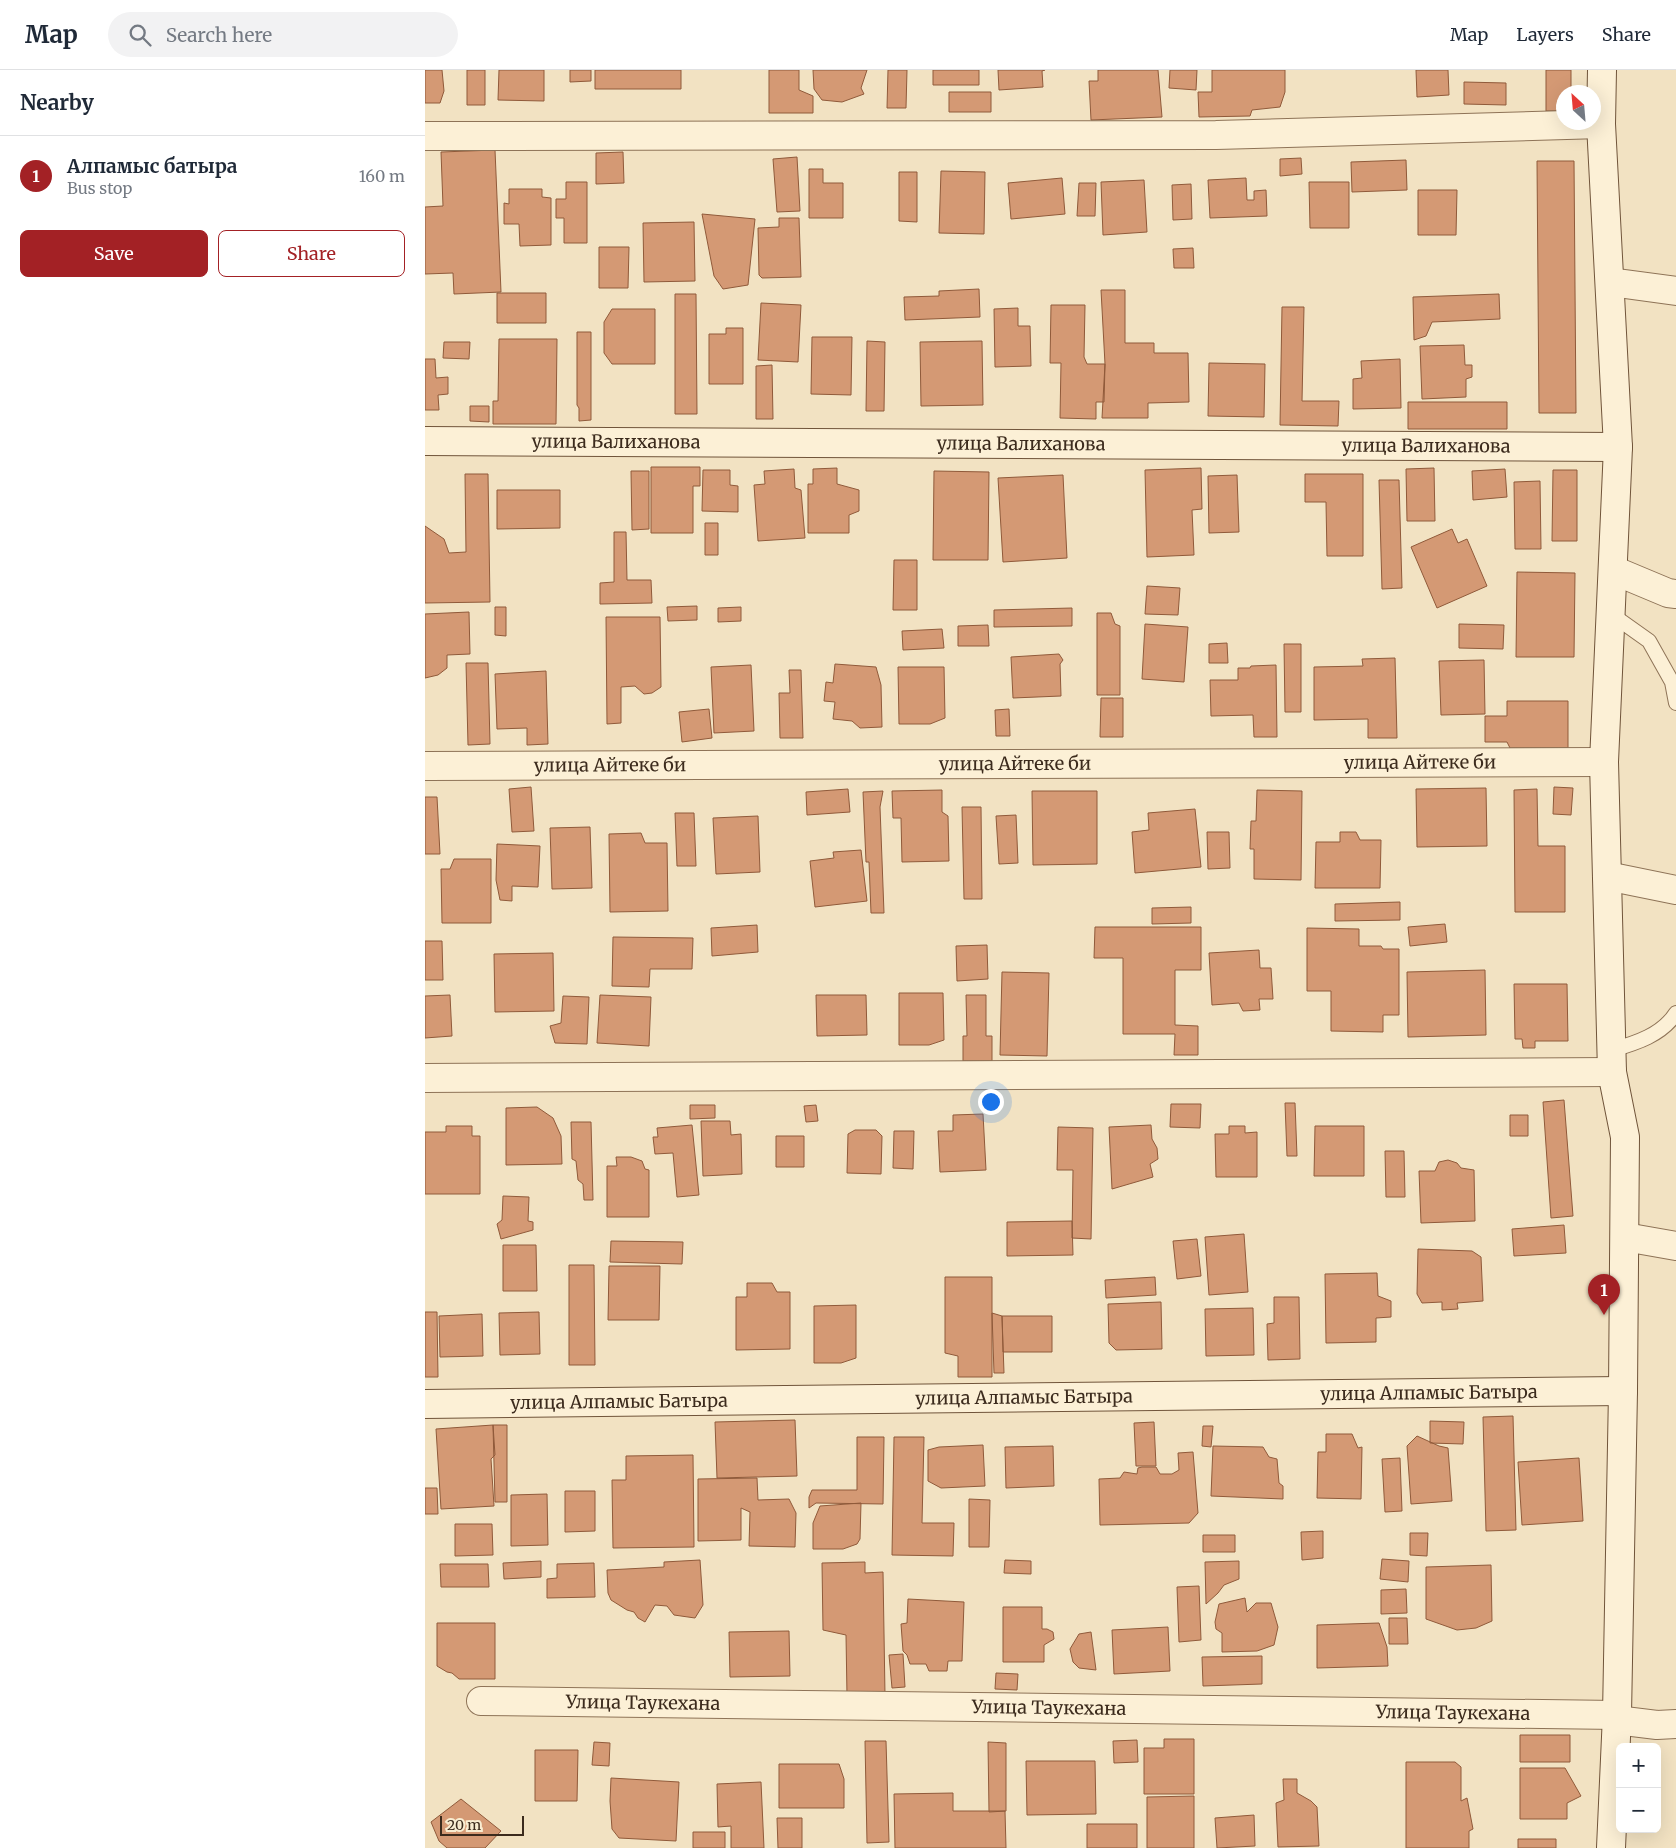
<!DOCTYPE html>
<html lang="en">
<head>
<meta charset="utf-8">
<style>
  :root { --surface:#fff; --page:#f2f2f3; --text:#1f2937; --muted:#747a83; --line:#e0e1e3; --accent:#a32125 }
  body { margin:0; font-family:Merriweather,serif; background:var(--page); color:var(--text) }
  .controls { position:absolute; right:15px; bottom:15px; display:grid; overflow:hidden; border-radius:8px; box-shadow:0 5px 20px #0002 }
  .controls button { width:45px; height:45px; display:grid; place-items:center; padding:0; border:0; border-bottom:1px solid var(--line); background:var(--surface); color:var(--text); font:25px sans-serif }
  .compass { position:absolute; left:1131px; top:15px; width:45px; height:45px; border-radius:50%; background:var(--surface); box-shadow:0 5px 20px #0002; rotate:334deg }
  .scale { position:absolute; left:15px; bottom:12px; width:84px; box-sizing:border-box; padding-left:5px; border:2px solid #3c2b1d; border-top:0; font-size:14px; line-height:18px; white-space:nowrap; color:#3c2b1d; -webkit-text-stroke:4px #f9edd2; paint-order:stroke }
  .you { position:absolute; left:565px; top:1031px; width:18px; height:18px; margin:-12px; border:4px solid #fff; border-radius:50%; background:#1a73e8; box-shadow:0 0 0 8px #1a73e833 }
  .badge { display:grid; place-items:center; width:32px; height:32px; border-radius:50%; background:var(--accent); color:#fff; font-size:16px; font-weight:700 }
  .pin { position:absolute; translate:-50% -41px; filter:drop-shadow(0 1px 2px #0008) }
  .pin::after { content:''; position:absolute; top:26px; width:18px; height:15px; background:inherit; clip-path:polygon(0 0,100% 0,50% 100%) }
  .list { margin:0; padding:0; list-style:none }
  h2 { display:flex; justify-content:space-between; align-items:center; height:65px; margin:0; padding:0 20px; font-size:21px }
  h2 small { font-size:16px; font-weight:400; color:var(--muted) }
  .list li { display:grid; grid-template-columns:32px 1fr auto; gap:15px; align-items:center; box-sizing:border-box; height:80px; padding:0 20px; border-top:1px solid var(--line) }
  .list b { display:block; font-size:19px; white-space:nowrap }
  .list p { margin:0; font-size:16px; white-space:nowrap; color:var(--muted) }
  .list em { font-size:16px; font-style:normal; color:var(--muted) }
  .actions { display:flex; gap:10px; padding:15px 20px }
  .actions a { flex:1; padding:11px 0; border:1px solid var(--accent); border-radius:8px; text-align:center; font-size:18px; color:var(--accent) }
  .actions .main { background:var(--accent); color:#fff }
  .icon { flex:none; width:28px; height:28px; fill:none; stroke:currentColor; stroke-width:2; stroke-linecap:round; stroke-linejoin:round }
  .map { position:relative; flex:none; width:1251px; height:1778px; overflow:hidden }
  header { display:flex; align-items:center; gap:30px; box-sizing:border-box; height:70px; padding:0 25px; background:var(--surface); border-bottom:1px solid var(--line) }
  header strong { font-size:24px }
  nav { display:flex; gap:28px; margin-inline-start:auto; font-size:18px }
  .search { width:350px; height:45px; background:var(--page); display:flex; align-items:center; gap:12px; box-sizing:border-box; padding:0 18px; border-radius:28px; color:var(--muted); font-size:19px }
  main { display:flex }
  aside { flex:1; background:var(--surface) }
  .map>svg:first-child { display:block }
  .building { fill:#d49974; stroke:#905a3a }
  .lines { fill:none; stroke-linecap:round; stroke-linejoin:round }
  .lane-casing { stroke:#8e7357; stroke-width:16 }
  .street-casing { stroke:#8e7357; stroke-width:30 }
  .secondary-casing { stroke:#70543a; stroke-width:30 }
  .lane { stroke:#fcf0d6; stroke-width:14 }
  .street { stroke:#fcf0d6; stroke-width:28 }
  .secondary { stroke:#fcf0d6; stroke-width:28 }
  .labels { text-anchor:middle; stroke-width:4; stroke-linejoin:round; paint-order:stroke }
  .street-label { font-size:18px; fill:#3c2b1d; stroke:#f9edd2 }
</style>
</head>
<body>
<header>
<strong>Map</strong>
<div class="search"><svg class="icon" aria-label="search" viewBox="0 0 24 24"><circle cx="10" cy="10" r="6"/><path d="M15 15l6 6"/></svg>Search here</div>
<nav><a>Map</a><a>Layers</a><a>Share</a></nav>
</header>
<main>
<aside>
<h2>Nearby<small></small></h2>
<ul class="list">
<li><span class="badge">1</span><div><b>Алпамыс батыра</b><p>Bus stop</p></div><em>160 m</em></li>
</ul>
<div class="actions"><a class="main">Save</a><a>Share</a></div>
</aside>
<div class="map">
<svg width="1251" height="1778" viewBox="0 0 1251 1778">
  <rect width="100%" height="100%" fill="#f2e2c2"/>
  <path class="building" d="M0,0H17L19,21L15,33H0Z
    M42,0H60V35H42Z
    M74,0H119V31L73,30Z
    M145,0H166V11L145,12Z
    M170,0H256V19H170Z
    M344,0H374V20L388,26V43H344Z
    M388,0H442L436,18L439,24L417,32L397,30L389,19Z
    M463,0H482L481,38H462Z
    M508,0H554V15H508Z
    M573,0H620L617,1L618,17L574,20Z
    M673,0H733L737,47L666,50L664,11H673Z
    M745,0H772L771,20L744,18Z
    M787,0H860V22L855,37L827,40L825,46L774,47L773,22H787Z
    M991,0H1023L1024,25L992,27Z
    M1121,0H1146V22H1138V41H1121Z
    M1039,12L1081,13V35L1039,34Z
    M524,22H566V42H524Z
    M70,80L76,222L29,224L28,203L0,204V137L18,136L16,82Z
    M198,82L199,113L171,114V83Z
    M372,87L375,141L352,142L348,89Z
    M876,88L877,104L855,106V89Z
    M981,90L982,120L927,122L926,92Z
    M1112,91H1149L1151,343H1114Z
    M384,99H398V113H418V148H384Z
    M516,101L560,102L559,164L514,163Z
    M474,102H492V152L474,151Z
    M637,108L640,144L586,149L583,113Z
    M821,108L822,130H829V121L841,120L842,146L785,148L783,110Z
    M719,110L722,162L678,165L676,112Z
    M141,112H162V173H139V148H131V129H141Z
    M884,112H924V158H885Z
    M654,113H671L670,146H652Z
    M766,114L767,149L748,150L747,115Z
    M84,119H117V127L126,128V175L95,176L94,154H79V133L84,134Z
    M993,120H1032L1031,165H993Z
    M277,144L330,149L323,215L298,219L289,206Z
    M354,148H374L376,207L337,208L334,205L333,158L354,157Z
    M269,152L270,211L219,212L218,153Z
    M174,177H204L203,218H174Z
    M768,178L769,198H749L748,179Z
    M554,219L555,247L480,250L479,227L514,226V221Z
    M676,220H700V273H729V283H763L764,332L723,333V348H677L680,294Z
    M72,223H121V253H72Z
    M250,224H271L272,344H250Z
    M1074,224L1075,249L1007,252L1001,266L989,270L988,227Z
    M336,233L376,235L373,292L333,290Z
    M626,235H660L659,287L662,294H680L679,332H671V349L635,348L636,293H625Z
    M857,237H879L877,331H914L913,356L855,355Z
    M593,238V256H605L606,296L570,297L569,239Z
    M187,239H230V294H187L179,283V252Z
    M301,258H318V314H284V264H301Z
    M152,262H166V350L154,351V338L152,335Z
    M387,267H427L426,325L386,324Z
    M74,269H132L131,354H68V331H73Z
    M442,271L460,272L459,341H441Z
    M557,271L558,335L496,336L495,272Z
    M19,272H45L44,289L18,288Z
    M1039,275L1040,295H1047V307L1041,309V327L997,329L995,276Z
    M0,289H10L11,308L23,307V324L13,325L14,340H0Z
    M975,289L976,338L928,339V309L937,308L936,291Z
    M784,293L840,294L839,347L783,346Z
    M347,295L348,349H331V296Z
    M983,332H1082V359H983Z
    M45,336H64V352L45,351Z
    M226,397H275V416H268V463H226Z
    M412,398V414L434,420V441L424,445V463H383V414H388V399Z
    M776,398L777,439L767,440L769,485L722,487L720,400Z
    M1009,398L1010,451H982L981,399Z
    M369,399L370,418L376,420L380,468L333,471L329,415L340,414L339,401Z
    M1080,399L1082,427L1048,430L1047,401Z
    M278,400H305V415L313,416V442L277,441Z
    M1128,400H1152V471H1127Z
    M206,401H224V459L207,460Z
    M509,401L564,402L563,490H508Z
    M40,404H63L65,532L0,533V456L19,469L24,483L41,482Z
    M880,404H938V486H902L901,432H880Z
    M638,405L642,488L578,492L573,408Z
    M812,405L814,462L784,463L783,406Z
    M954,410H974L977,518L957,519Z
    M1115,411L1116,479H1090L1089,412Z
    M72,420H135V458L72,459Z
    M280,453H293V485H280Z
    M1027,459L1033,473L1042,469L1062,516L1012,538L986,477Z
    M189,462H201L202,510H226L227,533L175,534V513L189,512Z
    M469,490H492V540H468Z
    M1092,502L1150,503L1149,587H1091Z
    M722,516L755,518L753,545L720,544Z
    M272,536V550L243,551L242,537Z
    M70,537H81V566L70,565Z
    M316,537V551L293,552V538Z
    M647,538V556L569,557V540Z
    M44,542L45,584L22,585V598L13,605L0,608V544Z
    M672,543H686L690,554L695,556V625H672Z
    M181,547H235L236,617L227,623L219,624L210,616L196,617V653L182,654Z
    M720,554L763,557L759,612L717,609Z
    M1034,554L1079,555L1078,579L1034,578Z
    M563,555L564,576H533V556Z
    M517,559L519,578L478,580L477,561Z
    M802,573L803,593H784V574Z
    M859,574H876V642H860Z
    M634,584L638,590L635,594L636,626L588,628L586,587Z
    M970,588L972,668H943V649L889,650V597L938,596L937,589Z
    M1059,590L1060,644L1016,645L1014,591Z
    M41,593H63L65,674L43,675Z
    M410,594L451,597L456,615L457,657L435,658L427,651L408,649L410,632L399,631L401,612L408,613Z
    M326,595L329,661L289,663L286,597Z
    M851,595L852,667H829L828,645L786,646L785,610H813V598H825L826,596Z
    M473,597H519L520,648L505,654H474Z
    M364,600H376L378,668H355L354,623H365Z
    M121,601L123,674L102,675V658L72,659L70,604Z
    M676,628H698V667H675Z
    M1082,631H1143V678H1085L1082,672H1060V646H1082Z
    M284,639L287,668L257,672L254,642Z
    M584,639L585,666H571L570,640Z
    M106,717L109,761L87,762L84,719Z
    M1129,717L1148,718L1146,745L1128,744Z
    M1061,718L1062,776L992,777L991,719Z
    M423,719L425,742L382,745L381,722Z
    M1112,719L1113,776H1140V842H1090L1089,720Z
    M517,720V742L523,746L524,791L477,792L476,748H468L467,721Z
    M832,720L877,721L876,810L829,809V779H825L826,751H831Z
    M458,721L455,737L459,843H446L444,792H441L438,722Z
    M607,721H672V794L608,795Z
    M0,727H12L15,784H0Z
    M537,737H556L557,829H539Z
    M770,739L776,797L710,803L707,762L724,760L723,743Z
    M250,743H269L271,796H252Z
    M591,745L593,793L574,794L571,746Z
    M333,746L335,802L291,804L288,748Z
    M165,757L167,818L127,819L125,758Z
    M782,762H804L805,798L783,799Z
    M915,762H931L935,770H956L955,818H890L891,772H915Z
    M216,763L220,773H242L243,841L185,842L184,764Z
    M72,774L115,776L113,817L87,816V831L75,830L71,810Z
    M436,780L442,831L390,837L385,791L409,788L408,782Z
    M29,789H66V853H17L16,799H25Z
    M975,832V850L910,851V834Z
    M766,837V853L727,854V838Z
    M1020,854L1022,872L985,876L983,857Z
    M332,855L333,882L287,886L286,858Z
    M670,857H776V900H750V955L773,956V985H749L750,964H698V888H669Z
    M882,858L934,859V876H956L958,879H974V945H958V962L906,961V921H882Z
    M188,867L268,868L267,899H225L224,917L187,916Z
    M0,871H17L18,910H0Z
    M562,875L563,909L532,911L531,876Z
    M834,880L835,898H846L848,929H834L835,940L818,941L814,933L787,935L784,883Z
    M128,883L129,941L70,942L69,884Z
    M1060,900L1061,965L983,967L982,902Z
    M577,902L624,903L622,986L575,985Z
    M1089,914H1142L1143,971H1110V978H1098L1097,969H1090Z
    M474,923H518L519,970L504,975H474Z
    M25,925L27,966L0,968V926Z
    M175,925L226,927L224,976L172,973Z
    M391,925H441L442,965L392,966Z
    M541,925H561V966H567V991H538V966H542Z
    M138,926L164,927L162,974L130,973L125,956L136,953Z
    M1139,1030L1148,1146L1126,1148L1118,1032Z
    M860,1033H870L872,1086H862Z
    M746,1034H776L775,1058L745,1057Z
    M265,1035H290V1048L265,1049Z
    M391,1035L393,1051L381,1052L379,1036Z
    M112,1037L128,1048L136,1066L137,1094L81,1095V1038Z
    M558,1044L561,1100L515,1102L513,1061H528V1045Z
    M1085,1045H1103V1066H1085Z
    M276,1051H305L306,1065L316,1064L317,1104L278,1106Z
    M146,1052H166L168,1130H159L158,1114L153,1110L151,1091L147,1089Z
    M267,1055L274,1125L252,1127L248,1083L230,1084L228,1067H233L232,1058Z
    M726,1055L727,1069L732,1078L733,1089L725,1094L728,1107L687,1119L684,1057Z
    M21,1056H47V1066H55V1124H0V1062H21Z
    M804,1056H820V1063L832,1062V1107H791L790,1064H804Z
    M890,1056H939V1106H889Z
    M633,1057L668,1058L666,1169L647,1168L648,1100H632Z
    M430,1060H451L457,1066L456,1104L422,1103L423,1064Z
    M469,1061H489L488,1099L468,1098Z
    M351,1066H379V1097H351Z
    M960,1081H979L980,1127H961Z
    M191,1087H206L217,1091L220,1099L224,1100V1147H182V1096H192Z
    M1023,1090L1032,1093L1036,1098L1049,1100L1050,1151L996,1153L994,1101H1010L1014,1092Z
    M78,1126L104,1127L103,1151L108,1152V1160L76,1169L72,1154L77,1150Z
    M647,1151L648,1185L582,1186V1152Z
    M1139,1155L1141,1183L1089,1186L1087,1159Z
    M819,1164L823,1222L784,1225L780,1167Z
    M772,1169L776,1206L752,1209L748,1171Z
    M186,1171L258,1172L257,1194L185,1192Z
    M78,1175H111L112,1221H78Z
    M993,1179L1047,1181L1056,1187L1058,1231L1032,1233L1033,1239L1017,1240V1232L997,1233L992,1224Z
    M144,1195H169L170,1295H144Z
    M184,1196H235L234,1250H183Z
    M952,1203L953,1226L966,1231V1247L951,1248V1272L901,1273L900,1204Z
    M520,1207H567V1307H533V1286L520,1283Z
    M730,1207L731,1225L681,1228L680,1210Z
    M322,1213H347L352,1222H365V1279L311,1280V1227H322Z
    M849,1227H874L875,1289L843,1290L842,1254L849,1253Z
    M736,1232L737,1279L691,1280L684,1273L683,1234Z
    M431,1235V1288L416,1293H389V1236Z
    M828,1238L829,1285L781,1286L780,1239Z
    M0,1242H12L13,1307H0Z
    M114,1242L115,1284L75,1285L74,1243Z
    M567,1243L577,1246L579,1303H569Z
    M57,1244L58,1286L15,1287L14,1246Z
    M577,1246H627V1282H578Z
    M1088,1346L1091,1460L1061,1461L1058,1347Z
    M370,1350L372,1406L292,1408L290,1352Z
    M1005,1351L1039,1352L1038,1374L1005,1373Z
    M729,1352L731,1396H711L709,1353Z
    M68,1355H82V1432H70Z
    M68,1355L70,1385L66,1389L69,1436L16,1439L11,1359Z
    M778,1356H788L786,1377L777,1376Z
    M901,1364H927L933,1378L937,1377L936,1429L892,1428L893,1382H901Z
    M992,1366L1014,1376L1023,1378L1027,1431L986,1434L982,1376Z
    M432,1367H459L458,1434L391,1433L384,1438V1427L387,1420H432Z
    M469,1367H499L497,1453H529L528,1486L467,1485Z
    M558,1375L560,1416L516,1418L503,1411V1380L514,1377Z
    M628,1376L629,1416L581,1418L580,1377Z
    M788,1376L838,1377L844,1387L852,1389L854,1413L858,1416V1429L786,1426Z
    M768,1382L773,1443L764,1453L675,1455L674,1409L695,1408L699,1402L712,1404L713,1398L717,1397H731L735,1404H747L754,1400L753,1383Z
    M268,1385L269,1477L188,1478L187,1410H201V1386Z
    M975,1388L977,1441L960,1442L957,1389Z
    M1154,1388L1158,1451L1097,1455L1093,1392Z
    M332,1408L333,1430L364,1429L371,1443L370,1477L324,1476L325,1442L316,1438V1470L273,1471V1409Z
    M0,1418H12L13,1444H0Z
    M140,1421H170V1461L140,1462Z
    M122,1424L123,1475L86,1476V1425Z
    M544,1429L565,1430L564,1477H544Z
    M436,1433L435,1469L432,1474L418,1479H388V1453L395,1436Z
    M30,1454H67L68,1485L30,1486Z
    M898,1461V1488L877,1490L876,1462Z
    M985,1463H1003L1002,1486L985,1485Z
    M778,1465H810V1482H778Z
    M957,1489L984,1491L983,1512L955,1509Z
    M275,1490L278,1535L270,1548L249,1545L242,1536L230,1535L220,1552L213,1548L209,1542L202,1540L186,1530L183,1523L182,1500L239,1497V1492Z
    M580,1490L606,1491V1504L579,1503Z
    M116,1491V1507L79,1509L78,1493Z
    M814,1491V1509L799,1515L793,1523L781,1534L780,1492Z
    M440,1492V1503L458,1502L460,1625L422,1626L421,1565L398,1560L397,1493Z
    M169,1493L170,1527L122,1528V1509L132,1508V1494Z
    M15,1494H63L64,1517H16Z
    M1066,1495L1067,1551L1051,1558L1032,1560L1001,1549V1497Z
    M774,1516L776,1570L754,1572L752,1517Z
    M981,1519L982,1543L956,1544V1520Z
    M820,1528L822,1542L831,1533H846L853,1557L849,1575L832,1581L797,1582V1563L791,1559L790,1552L794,1534Z
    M483,1529L539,1532L537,1591H523L522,1601H504L501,1594H485L482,1585L478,1581L476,1554L482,1553Z
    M578,1537H617V1559H622L628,1562L629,1569L619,1575V1592H578Z
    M964,1548H982L983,1574H964Z
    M12,1553H70V1609H34L27,1603L22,1602L12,1596Z
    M954,1553L962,1577L963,1596L892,1598V1555Z
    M743,1557L745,1601L689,1604L687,1560Z
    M364,1561L365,1606L305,1607L304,1562Z
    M666,1562L671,1600L654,1598L648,1592L645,1579L654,1564Z
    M478,1584L480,1617L467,1618L464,1585Z
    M837,1586V1614L778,1616L777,1587Z
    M571,1603L593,1604L592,1620L570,1619Z
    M1095,1665H1145V1692H1095Z
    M739,1669H769V1724H719V1678H739Z
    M712,1670L713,1692L689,1693L688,1671Z
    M440,1671H461L464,1772L442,1773Z
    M169,1672L185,1673L184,1696L167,1695Z
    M563,1672L581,1673V1741L564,1742Z
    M110,1680H153L152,1731H110Z
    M601,1691H670L671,1744L602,1745Z
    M981,1692H1030L1036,1697V1731L1042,1728L1048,1759L1044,1761V1778H981Z
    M354,1694H414L419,1709V1738H354Z
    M1095,1698H1140L1156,1726L1142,1733V1749H1095Z
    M186,1708L254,1712L251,1771L194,1768L187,1759L185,1731Z
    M858,1709H872V1723L886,1731L892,1737L894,1776L853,1777L851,1733L859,1730Z
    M336,1712L339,1778H306V1756L293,1757L292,1714Z
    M528,1723V1741H580L581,1778H470L469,1724Z
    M769,1726V1778H722V1727Z
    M36,1729L76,1761L60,1778H22L14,1771L6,1752Z
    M829,1745L830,1776L792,1778L790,1748Z
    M352,1748H377V1778H353Z
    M662,1754H712V1778H662Z
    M268,1762H300V1778H268Z
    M1093,1769H1131V1778H1093Z"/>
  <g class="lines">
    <defs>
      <path id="lane" d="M1186,544L1224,571L1247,612L1251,633
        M1187,980C1211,973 1237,965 1251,943"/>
      <g id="street">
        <path d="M0,66L791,65L1176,54"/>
        <path d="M1185,212L1251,221"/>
        <path d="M1188,500L1243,523L1251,524"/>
        <path id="s1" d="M0,696L1179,692"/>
        <path d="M1182,806L1251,820"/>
        <path d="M0,1008L1187,1002"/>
        <path d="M1200,1167L1251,1176"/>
        <path id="s2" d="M56,1631L1192,1645"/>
        <path d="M1191,1650L1232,1655L1251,1654"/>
      </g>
      <g id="secondary">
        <path d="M1177,0L1176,54L1193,377L1179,692L1187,1002L1200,1067L1198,1321L1192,1645L1186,1778"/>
        <path id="s3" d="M0,371L1193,377"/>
        <path id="s4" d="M0,1334L1198,1321"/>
      </g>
    </defs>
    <use href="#lane" class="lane-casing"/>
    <use href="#street" class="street-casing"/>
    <use href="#secondary" class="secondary-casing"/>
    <use href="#lane" class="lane"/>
    <use href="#street" class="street"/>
    <use href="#secondary" class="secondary"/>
  </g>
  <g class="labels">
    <g class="street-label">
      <text dy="6" stroke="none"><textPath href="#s3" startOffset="191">улица Валиханова</textPath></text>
      <text dy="6" stroke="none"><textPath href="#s3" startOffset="596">улица Валиханова</textPath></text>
      <text dy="6" stroke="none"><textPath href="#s3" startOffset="1001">улица Валиханова</textPath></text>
      <text dy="6" stroke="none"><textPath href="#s1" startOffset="995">улица Айтеке би</textPath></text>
      <text dy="6" stroke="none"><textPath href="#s1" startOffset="590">улица Айтеке би</textPath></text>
      <text dy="6" stroke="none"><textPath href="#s1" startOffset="185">улица Айтеке би</textPath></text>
      <text dy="6" stroke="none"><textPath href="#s4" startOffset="1004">улица Алпамыс Батыра</textPath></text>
      <text dy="6" stroke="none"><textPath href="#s4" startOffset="599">улица Алпамыс Батыра</textPath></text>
      <text dy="6" stroke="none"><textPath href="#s4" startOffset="194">улица Алпамыс Батыра</textPath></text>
      <text dy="6" stroke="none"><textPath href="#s2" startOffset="162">Улица Таукехана</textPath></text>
      <text dy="6" stroke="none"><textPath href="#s2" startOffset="568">Улица Таукехана</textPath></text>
      <text dy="6" stroke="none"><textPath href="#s2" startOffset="972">Улица Таукехана</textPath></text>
    </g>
  </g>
</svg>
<div class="controls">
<button>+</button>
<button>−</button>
</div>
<svg class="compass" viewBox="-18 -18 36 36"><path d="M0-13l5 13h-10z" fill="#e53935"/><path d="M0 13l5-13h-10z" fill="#747a83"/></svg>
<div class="scale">20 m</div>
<div class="you"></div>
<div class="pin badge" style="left:1179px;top:1245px">1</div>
</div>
</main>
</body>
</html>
